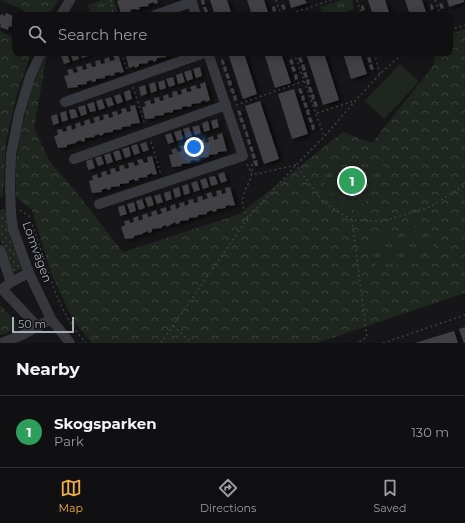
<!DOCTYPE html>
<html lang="en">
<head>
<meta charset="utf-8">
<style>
  :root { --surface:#101012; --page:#19191b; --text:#f1f3f6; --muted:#9c9d9f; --line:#303032; --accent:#f2b134 }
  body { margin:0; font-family:Montserrat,sans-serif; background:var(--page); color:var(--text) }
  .scale { position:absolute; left:12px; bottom:10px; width:62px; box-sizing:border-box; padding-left:4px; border:2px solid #a8adb8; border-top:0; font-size:11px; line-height:14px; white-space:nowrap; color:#a8adb8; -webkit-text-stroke:3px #111113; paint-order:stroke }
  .you { position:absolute; left:194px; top:147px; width:14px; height:14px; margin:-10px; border:3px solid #fff; border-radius:50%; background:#1a73e8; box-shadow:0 0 0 6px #1a73e833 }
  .badge { display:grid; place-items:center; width:26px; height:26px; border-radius:50%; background:var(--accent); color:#fff; font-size:13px; font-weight:700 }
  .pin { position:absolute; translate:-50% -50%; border:2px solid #fff; box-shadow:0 1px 4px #0006 }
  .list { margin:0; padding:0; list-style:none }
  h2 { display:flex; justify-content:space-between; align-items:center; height:52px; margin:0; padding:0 16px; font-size:17px }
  h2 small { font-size:13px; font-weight:400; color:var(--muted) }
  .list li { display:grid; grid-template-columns:26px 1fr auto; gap:12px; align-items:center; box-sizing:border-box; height:72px; padding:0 16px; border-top:1px solid var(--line) }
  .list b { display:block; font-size:15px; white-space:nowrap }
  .list p { margin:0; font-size:13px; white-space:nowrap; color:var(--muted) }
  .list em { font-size:13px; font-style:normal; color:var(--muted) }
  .icon { flex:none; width:22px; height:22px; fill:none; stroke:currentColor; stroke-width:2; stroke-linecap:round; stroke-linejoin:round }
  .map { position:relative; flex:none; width:465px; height:343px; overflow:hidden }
  .search { position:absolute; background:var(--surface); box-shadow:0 2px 10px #0003; left:12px; right:12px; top:12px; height:44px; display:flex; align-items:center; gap:10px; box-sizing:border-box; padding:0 14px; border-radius:8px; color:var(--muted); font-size:15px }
  .sheet { height:124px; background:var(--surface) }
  nav { display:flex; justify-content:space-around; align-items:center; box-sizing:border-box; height:56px; border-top:1px solid var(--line); background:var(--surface); font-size:11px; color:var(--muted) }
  nav a { display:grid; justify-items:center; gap:2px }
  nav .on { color:var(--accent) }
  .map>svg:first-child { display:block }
  .grass { fill:url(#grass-dots) }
  .forest { fill:url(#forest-crowns) }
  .park { fill:url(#park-tufts) }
  .pitch { fill:#1e261f }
  .building { fill:#404145; filter:url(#shadow) }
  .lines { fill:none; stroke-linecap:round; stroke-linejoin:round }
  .path { stroke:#3d3f44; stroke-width:1.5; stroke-dasharray:2 3; stroke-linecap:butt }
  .minor { stroke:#37383d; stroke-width:10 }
  .labels { text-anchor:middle; stroke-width:3.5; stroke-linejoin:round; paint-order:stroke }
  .street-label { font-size:12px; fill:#a8adb8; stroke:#111113 }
</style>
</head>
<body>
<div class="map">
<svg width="465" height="343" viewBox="0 0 465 343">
  <defs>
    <pattern id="grass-dots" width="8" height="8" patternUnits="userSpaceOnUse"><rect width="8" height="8" fill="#1e261f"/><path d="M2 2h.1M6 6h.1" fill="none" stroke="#3c433d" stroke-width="1.8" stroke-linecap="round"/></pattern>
    <pattern id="forest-crowns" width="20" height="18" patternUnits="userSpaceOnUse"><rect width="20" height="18" fill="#1e261f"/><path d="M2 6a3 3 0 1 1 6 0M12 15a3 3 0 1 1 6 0" fill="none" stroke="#3c433d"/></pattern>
    <pattern id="park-tufts" width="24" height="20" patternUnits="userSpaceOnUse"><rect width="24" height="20" fill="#1e261f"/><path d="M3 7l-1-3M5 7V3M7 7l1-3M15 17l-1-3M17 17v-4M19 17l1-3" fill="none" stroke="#3c433d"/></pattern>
    <filter id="shadow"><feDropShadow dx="3.5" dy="2" stdDeviation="2" flood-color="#0009"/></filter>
  </defs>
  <rect width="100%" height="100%" fill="#161618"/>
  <path class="grass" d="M5,209L10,237L22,269L12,273L0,238V211Z"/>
  <path class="forest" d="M0,0H59L49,15H22L24,10Z
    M465,29V293L317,343H92L74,322L51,273L32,210L16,197V162L20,134L33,84L47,53L34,128L50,162L72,187L123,252L240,214L343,132L372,143L434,65L435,53H450V34Z
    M0,31L12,37L15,31V53H31L17,94L6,141L3,197H0Z
    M0,305L22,328L0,335Z"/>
  <path class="park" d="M102,0H114L119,15H91L88,5Z
    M341,0H352L354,9L337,15H323L320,7Z
    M370,160L390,169L357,212L325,191L324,172Z
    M427,222L437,251L378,271L368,242Z"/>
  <path class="pitch" d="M400,64L419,82L384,119L365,101Z"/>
  <path class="building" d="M120,0H157L158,3L154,4V2L148,4L149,6L139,7L140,9L136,10L135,9L130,10L131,12L121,13L117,1Z
    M201,0H204L205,4L202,5Z
    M210,0H227L232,15H215Z
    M247,0H264L269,15H252Z
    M289,0H305L307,3L291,8Z
    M368,0H385L390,15H373Z
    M405,0H422L427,15H410Z
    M447,0H464V2L449,7Z
    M442,3L444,8L441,9L439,4Z
    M284,4L286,9L283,10L281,5Z
    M432,4L434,9L431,10L430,5Z
    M363,5L365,10L362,11L361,6Z
    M275,6L276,11L273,12L272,7Z
    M203,7H206L208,12L205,13Z
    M6,13L13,16L12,20L14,21L11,27L9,26L8,30L0,27L1,24H0V17L1,14L5,16Z
    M70,53H77L79,59L73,61Z
    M80,53H87L88,56L82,58Z
    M130,53H175L176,54L172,56L171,54L166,55V57L157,58V60L153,62V60L148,61V63L139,64V66L135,68V66L129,68L126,56L130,54Z
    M228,53H244L257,94L243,99Z
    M264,53H281L291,83L275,88Z
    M306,53H324L339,100L323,105Z
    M343,53H360L367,74L351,79Z
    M67,54L70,62L64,64L61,56Z
    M118,54L124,72L120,73L119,72L114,73L115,75L110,76V75L105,76V78L96,79V81L92,82L91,80L86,82L87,84L77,85L78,87L68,88L64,76L69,75L67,70L72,69L74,73L78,72L76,67L82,66L83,70L87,69L86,64L91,63L92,67L96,66L95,61L100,60L101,64L105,63L104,59L109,57L110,61L115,60L113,55Z
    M301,57L303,62L300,63L298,58Z
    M370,57L372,62L369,63L367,58Z
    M223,59L225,64L222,65L221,60Z
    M292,59L294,64L291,65L289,60Z
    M304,64L306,70L303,71L301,65Z
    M372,64L374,69L371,70L369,65Z
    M226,66L227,71L224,72L223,67Z
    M294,66L296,71L293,72L291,67Z
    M200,67L202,76L196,78L193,69Z
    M191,70L193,79L187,81L184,72Z
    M306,72L308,77L305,78L303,73Z
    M182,73L185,82L178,84L176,75Z
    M228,73L230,78L227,79L225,74Z
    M297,74L298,79L295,80L294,75Z
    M173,77L175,85L169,87L166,79Z
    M309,79L310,84L307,85L306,80Z
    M164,80L166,88L160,90L158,82Z
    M231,80L232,85L229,86L227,81Z
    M155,82L157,91L151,93L149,84Z
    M205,82L210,100L206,102L205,100L200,102L201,103L191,104L192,106L187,107V106L182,107V109L173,110V112L169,113V112L164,113V115L154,116L155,118L145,119L142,107L146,106L144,102L150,100L151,104L155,103L154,98L159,97L160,101L164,100L163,96L168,94L169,98L173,97L172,92L177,91L178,95L182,94L181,90L186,88L187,92L192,91L190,87L196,85L197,89L201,88L200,84Z
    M145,85L147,94L141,96L139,87Z
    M308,87H311L313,92L310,93Z
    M233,88L235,93L232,94L230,89Z
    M301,88L303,93L300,94L298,89Z
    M294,89L308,134L292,139L278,94Z
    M130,90L132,99L126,101L124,92Z
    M120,94L123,102L117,104L114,96Z
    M314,94L315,99L312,100L311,95Z
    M236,95L237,100L234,101L233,96Z
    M304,95L305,100L302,101L301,96Z
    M111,97L114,105L108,107L105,99Z
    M102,99L105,108L99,110L96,101Z
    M260,101L279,159L264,164L245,106Z
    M316,101L318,106L315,107L313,102Z
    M94,102L96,111L90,112L87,104Z
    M306,102L308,107L305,108L303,103Z
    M85,105L87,114L81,116L78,107Z
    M135,105L140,123L131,124V126L122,127V129L113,130V132L103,133L104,134L100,136L99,134L94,136L95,137L85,138V141L81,142V140L76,142V143L67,145V147L58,148L54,136L58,135L57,130L62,129L63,132L67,131L66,127L71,125L72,130L76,128L75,124L80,122L81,126L85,125L84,121L89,119L91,124L95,122L93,118L99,116L100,121L104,119L103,115L108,114L109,118L113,117L112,112L117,111L118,115L122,113L121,109L126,108L127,112L131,111L130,106Z
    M75,109L78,117L71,119L69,110Z
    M309,109L310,115H307L306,110Z
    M240,110L242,115L239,116L237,111Z
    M66,111L68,120L62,122L60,113Z
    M57,114L59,123L53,125L51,116Z
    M242,117L244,122L241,123L239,118Z
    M311,117L313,122L310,123L308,118Z
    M217,119L219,127L213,129L211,121Z
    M208,121L210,130L204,132L202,123Z
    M245,124L246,129L244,130L242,125Z
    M314,124L315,129L312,130L311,125Z
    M199,125L201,133L195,135L192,127Z
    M189,127L192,136L186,138L183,129Z
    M181,130L183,139L177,141L174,132Z
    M247,131L249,137H246L245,132Z
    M171,133L174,142L168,144L165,135Z
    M222,133L227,151L218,152V154L209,155V157L205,158L204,157L199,158L200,160L196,161L195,160L190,161L191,163L181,164L182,166L172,167L169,155L173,154L171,150L176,148L178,152L182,151L180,146L186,145L187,149L191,148L189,144L195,142L196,146L200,145L199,141L204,139L205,143L209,142L208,138L213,136L214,140L218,139L217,135Z
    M247,139H250L251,144L248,145Z
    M146,142L149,150L143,152L140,144Z
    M137,144L140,153L134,155L131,146Z
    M252,146L254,151L251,152L249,147Z
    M129,147L131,156L125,158L122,149Z
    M119,150L122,159L116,161L113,152Z
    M110,153L113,162L107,164L104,155Z
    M254,153L256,158L253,159L251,154Z
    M101,156L104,164L98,166L95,158Z
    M152,156L157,174L153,175L152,173L147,175L148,177L138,178L139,180L135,181L134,179L129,181V183L120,184V186L111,187V189L107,190V188L101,190L102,192L92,193L89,181L93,180L92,176L97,174L98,178L102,177L101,172L106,171L107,175L111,174L110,169L115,168L116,172L120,171L119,166L124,165L125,169L129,168L128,163L133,162L135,166L139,165L137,160L142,159L144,163L148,162L147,157Z
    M92,159L95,168L88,170L86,161Z
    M257,160L258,166H255L253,161Z
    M224,172L227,181L221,183L218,174Z
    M215,176L218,184L211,186L209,177Z
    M206,178L209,187L203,189L200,180Z
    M197,181L200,190L194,192L191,183Z
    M188,184L190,193L184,195L182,186Z
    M179,187L181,196L175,198L173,189Z
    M230,187L235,205L231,206L230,205L225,206L226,208L216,209L217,211L213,212L212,210L207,212V214L198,215V217L189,218V220L180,221V223L176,224L175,222L167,227L166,225L161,227L162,228L152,229V232L148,233V231L143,233V234L134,236V238L125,239L121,227L125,225L124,221L129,220L130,223L134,222L133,218L138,216L139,221L143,219L142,215L147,213L148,217L152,216L151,212L156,210L158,215L162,213L160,209L166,207L167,212L171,210L170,206L175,204L176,209L180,207L179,203L184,202L185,206L189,204L188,200L193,199L194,203L198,202L197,197L202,196L203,200L208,198L206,194L211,192L213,197L217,196L216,191L221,190L222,194L226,193L225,188Z
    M170,191L172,199L166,201L164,193Z
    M160,194L163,202L157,204L154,196Z
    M151,196L154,205L148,207L145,198Z
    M142,199L145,208L139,210L136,201Z
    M134,202L136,211L130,213L127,204Z
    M124,205L127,214L120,216L118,207Z
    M465,327V343H464L459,329Z
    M454,331L458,343H415Z"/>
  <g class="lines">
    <path class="path" d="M111,0L113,15
      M276,0L281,15
      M357,0L362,15
      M435,0L440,15
      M287,15L331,0
      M450,30L465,25
      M121,53L127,70
      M294,53L324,136
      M374,53L380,74
      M133,87L145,125
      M236,105L304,81
      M317,113L354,101
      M151,142L161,175
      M247,164L252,175L296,165L323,202L352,220L383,221L430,207L465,185
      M20,210L29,216C47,261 52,305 86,343
      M248,218C246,214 244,210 243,206C239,191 257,179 251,161
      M352,220L367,337L357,343
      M173,326L192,343
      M161,343L248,218L296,165L324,137L356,100L380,74L400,56L405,53
      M383,343L465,315"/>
    <path class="minor" d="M191,0L196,15
      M61,15L70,0
      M155,15L192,2
      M41,53L30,77L19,114L11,155L10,185L11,214L13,229L29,273L51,319L70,343
      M65,102L204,53
      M74,159L226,105
      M99,204L243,156L208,53
      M0,250L11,282
      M29,273L11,282L2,289L38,327
      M2,343L22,335L51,319"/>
  </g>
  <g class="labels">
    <g class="street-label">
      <text transform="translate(37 252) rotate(70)" y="4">Lomvägen</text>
    </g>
  </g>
</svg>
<div class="scale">50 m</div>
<div class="you"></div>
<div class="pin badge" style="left:352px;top:181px;background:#2e9e5b">1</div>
<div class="search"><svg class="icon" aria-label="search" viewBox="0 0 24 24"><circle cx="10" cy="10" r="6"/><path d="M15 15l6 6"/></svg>Search here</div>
</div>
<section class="sheet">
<h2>Nearby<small></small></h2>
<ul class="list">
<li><span class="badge" style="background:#2e9e5b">1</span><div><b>Skogsparken</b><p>Park</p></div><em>130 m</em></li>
</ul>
</section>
<nav>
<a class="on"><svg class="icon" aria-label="map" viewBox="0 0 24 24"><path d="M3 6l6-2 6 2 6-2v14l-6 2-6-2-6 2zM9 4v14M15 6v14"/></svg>Map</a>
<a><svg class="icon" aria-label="directions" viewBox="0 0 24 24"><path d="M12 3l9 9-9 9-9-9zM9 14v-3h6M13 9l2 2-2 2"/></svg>Directions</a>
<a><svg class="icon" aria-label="saved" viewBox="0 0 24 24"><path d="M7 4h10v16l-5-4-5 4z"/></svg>Saved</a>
</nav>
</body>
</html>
